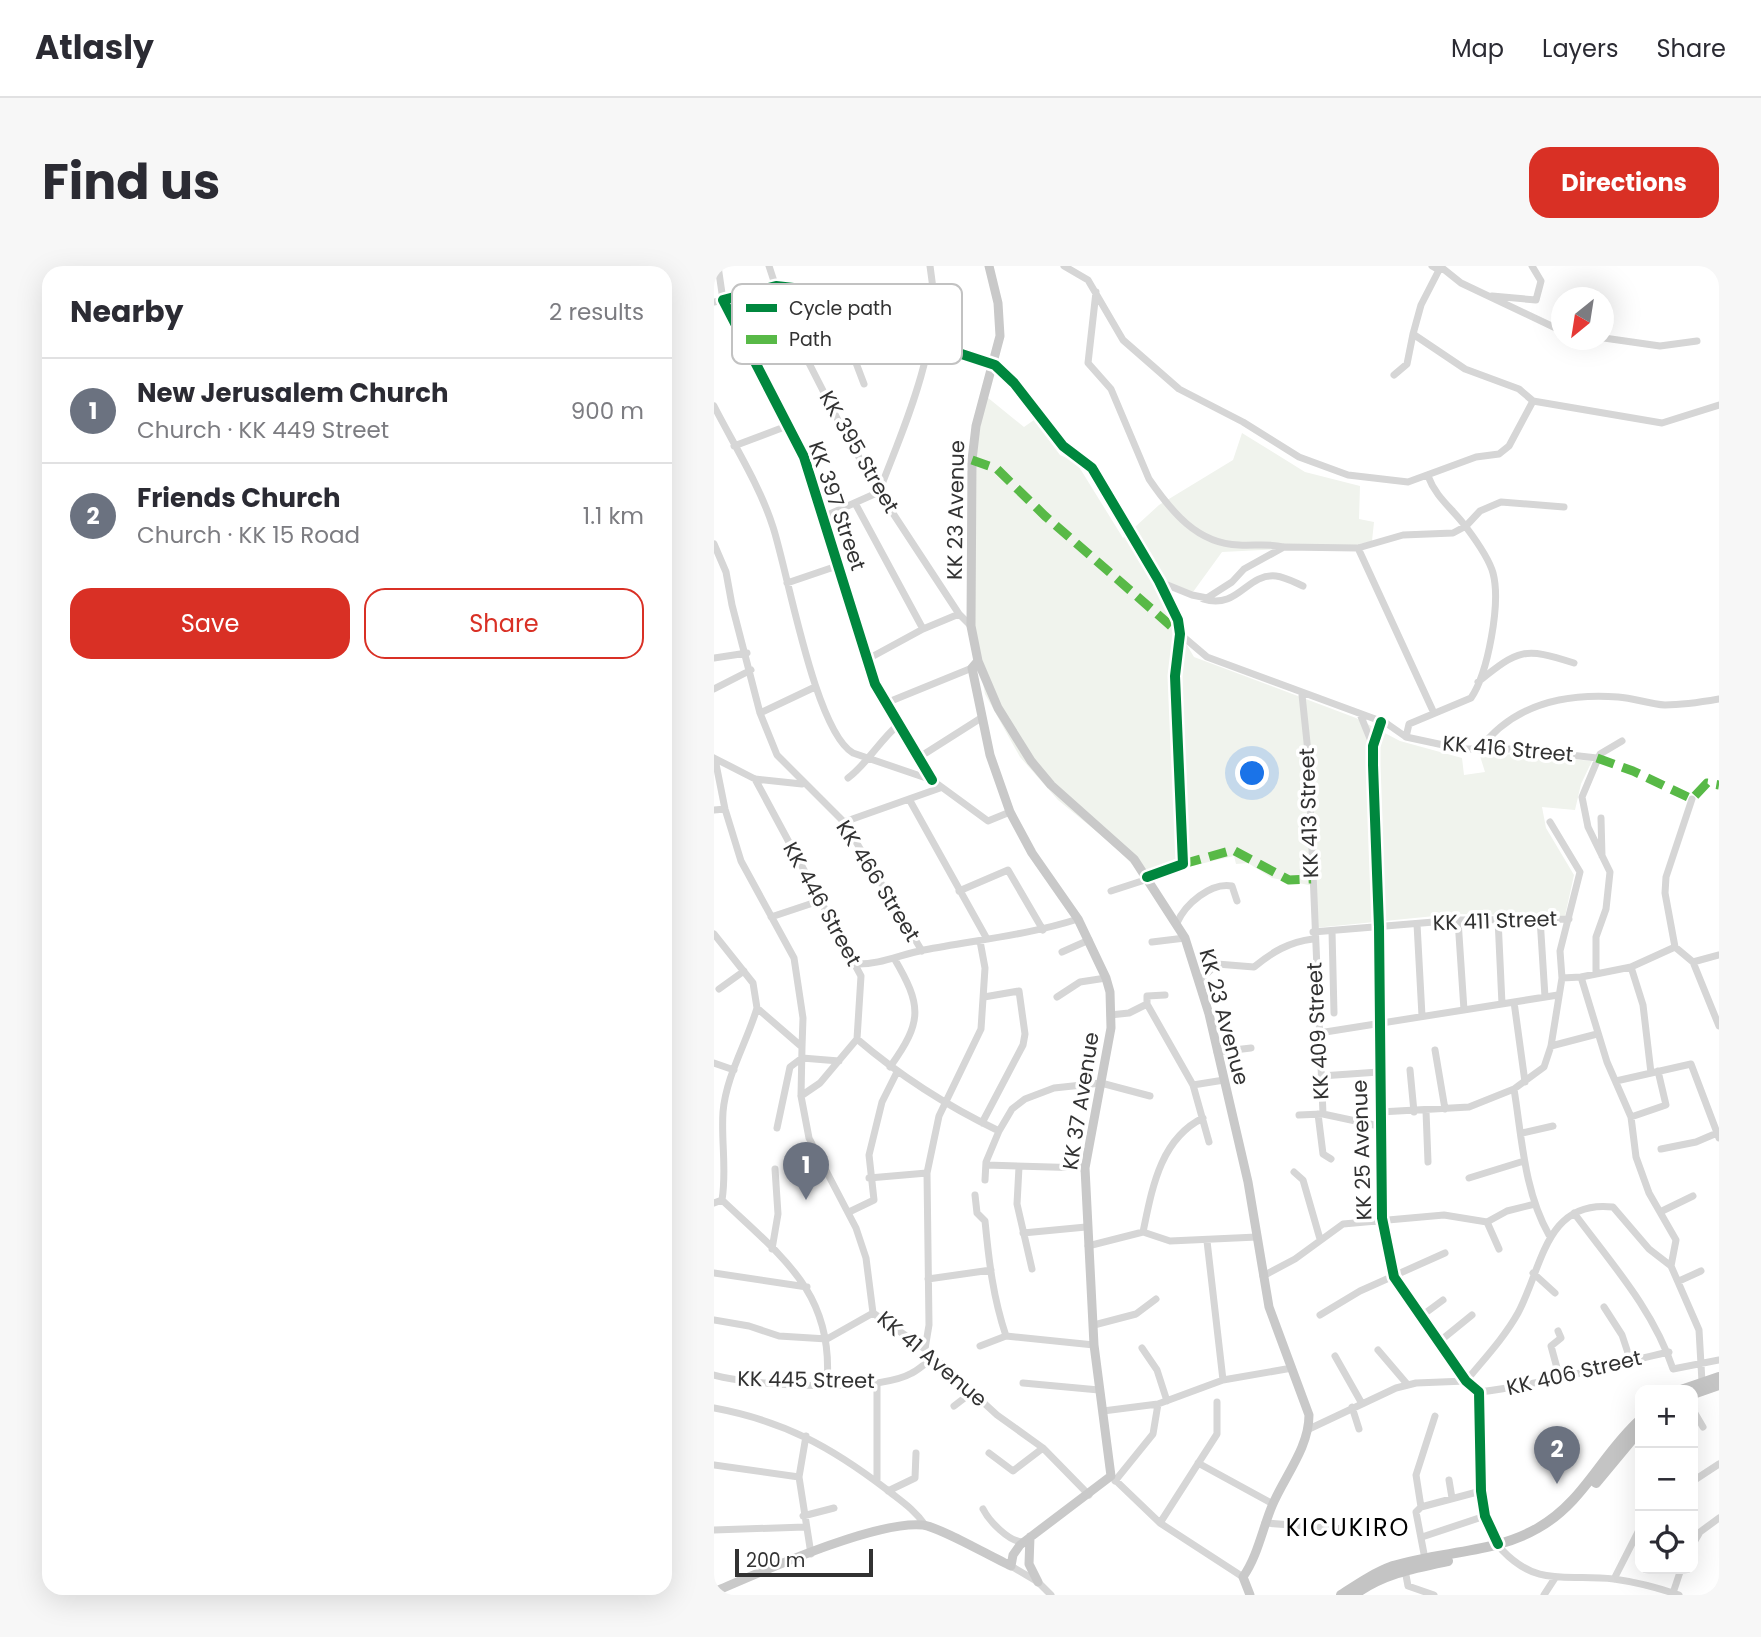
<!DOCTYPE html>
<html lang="en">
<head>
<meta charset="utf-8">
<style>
  :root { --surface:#fff; --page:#f7f7f7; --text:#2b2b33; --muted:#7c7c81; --line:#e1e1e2; --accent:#d93025 }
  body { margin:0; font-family:Poppins,sans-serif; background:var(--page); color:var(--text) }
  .controls { position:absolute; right:21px; bottom:21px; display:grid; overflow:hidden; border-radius:14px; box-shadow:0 7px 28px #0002 }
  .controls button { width:63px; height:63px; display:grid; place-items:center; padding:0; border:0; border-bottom:2px solid var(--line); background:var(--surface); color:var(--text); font:35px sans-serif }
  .compass { position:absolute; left:837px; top:21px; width:63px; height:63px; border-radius:50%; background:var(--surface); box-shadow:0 7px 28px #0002; rotate:210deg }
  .scale { position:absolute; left:21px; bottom:18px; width:138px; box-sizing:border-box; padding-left:7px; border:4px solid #323232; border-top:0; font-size:19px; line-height:24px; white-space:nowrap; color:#323232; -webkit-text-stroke:5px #fff; paint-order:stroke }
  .you { position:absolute; left:539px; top:508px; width:24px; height:24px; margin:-18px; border:5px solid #fff; border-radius:50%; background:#1a73e8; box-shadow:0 0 0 10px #1a73e833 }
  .badge { display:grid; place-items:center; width:46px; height:46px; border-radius:50%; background:var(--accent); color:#fff; font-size:23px; font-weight:700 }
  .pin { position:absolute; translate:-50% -58px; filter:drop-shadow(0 2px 4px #0008) }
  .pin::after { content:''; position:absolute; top:37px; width:24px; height:21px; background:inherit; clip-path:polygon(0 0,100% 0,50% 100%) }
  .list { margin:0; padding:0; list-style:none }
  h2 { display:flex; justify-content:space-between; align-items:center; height:91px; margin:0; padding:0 28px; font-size:30px }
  h2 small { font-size:23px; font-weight:400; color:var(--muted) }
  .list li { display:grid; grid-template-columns:46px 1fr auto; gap:21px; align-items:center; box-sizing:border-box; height:105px; padding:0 28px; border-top:2px solid var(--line) }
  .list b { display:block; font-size:26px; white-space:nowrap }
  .list p { margin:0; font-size:23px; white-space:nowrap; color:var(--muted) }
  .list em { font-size:23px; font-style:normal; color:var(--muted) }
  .actions { display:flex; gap:14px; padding:21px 28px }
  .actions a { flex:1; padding:16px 0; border:2px solid var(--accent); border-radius:21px; text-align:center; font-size:24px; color:var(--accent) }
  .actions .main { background:var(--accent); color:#fff }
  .icon { flex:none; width:38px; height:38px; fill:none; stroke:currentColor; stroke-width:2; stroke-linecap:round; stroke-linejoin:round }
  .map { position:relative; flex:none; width:1005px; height:1329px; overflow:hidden; border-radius:21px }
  header { display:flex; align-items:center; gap:42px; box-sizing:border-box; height:98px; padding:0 35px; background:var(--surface); border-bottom:2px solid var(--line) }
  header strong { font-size:33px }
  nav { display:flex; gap:38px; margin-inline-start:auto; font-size:24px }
  .intro { display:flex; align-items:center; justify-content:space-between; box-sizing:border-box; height:168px; padding:0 42px }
  h1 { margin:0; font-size:49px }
  .button { padding:18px 32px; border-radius:21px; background:var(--accent); color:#fff; font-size:24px; font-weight:700 }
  main { display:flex; gap:42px; padding:0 42px }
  aside { flex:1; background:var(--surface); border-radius:21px; box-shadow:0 7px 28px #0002 }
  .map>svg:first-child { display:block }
  .green { fill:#f0f3ed }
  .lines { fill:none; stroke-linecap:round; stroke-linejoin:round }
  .minor { stroke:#d6d6d6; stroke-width:7 }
  .major { stroke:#c9c9c9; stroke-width:9 }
  .highway { stroke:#c4c4c4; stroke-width:10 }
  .quiet { stroke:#58b947; stroke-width:9; stroke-dasharray:18 9; stroke-linecap:butt }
  .cycleway-casing { stroke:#fff; stroke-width:15 }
  .cycleway { stroke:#00873e; stroke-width:10 }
  .labels { text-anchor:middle; stroke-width:7; stroke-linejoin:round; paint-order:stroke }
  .street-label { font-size:21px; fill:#323232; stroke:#fff }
  .quarter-label { font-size:24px; letter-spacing:2px; fill:#000; stroke:#fff }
  .key { fill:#fff; stroke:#c2c2c2; stroke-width:2 }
  .key-label { font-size:19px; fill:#323232 }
</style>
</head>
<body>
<header>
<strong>Atlasly</strong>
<nav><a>Map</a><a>Layers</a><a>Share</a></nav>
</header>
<div class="intro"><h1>Find us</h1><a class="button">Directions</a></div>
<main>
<aside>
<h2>Nearby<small>2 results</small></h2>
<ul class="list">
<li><span class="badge" style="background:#6b7280">1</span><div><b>New Jerusalem Church</b><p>Church · KK 449 Street</p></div><em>900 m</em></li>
<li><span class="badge" style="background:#6b7280">2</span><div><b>Friends Church</b><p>Church · KK 15 Road</p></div><em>1.1 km</em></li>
</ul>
<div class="actions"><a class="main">Save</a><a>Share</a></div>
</aside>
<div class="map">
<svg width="1005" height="1329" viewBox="0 0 1005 1329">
  <rect width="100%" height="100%" fill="#fff"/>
  <path class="green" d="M273,131L310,161L320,154L346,189L362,196L409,272L445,239L519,194L528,167L591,206L646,220L645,253L660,256L658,275L642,279L508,286L479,326L444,320L452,344L480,391L642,452L686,475L748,492L750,509L771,506L766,490L803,488L878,495L867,518L861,544L828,541L832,562L860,609L851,650L741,648L600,662V620L558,612L534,597L522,598L520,590L431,611L398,578L344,534L306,491L271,428L259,361L261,181Z"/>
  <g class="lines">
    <path class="minor" d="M55,0L72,52L127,160L165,226L245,348L257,360
      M350,0L374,14L409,74L465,123L529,156L585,191L634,209L694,216L762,191L785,188L795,180L819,135
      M718,0L725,4L707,39L699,68L751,103L805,123L819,135L948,157L1005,139
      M727,1L747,17L848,65
      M382,26L374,97L397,123L435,213C457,245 483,278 525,279C540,280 554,277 569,281
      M125,30V52L150,118
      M778,30L822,34L827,15L818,0
      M0,36L9,34L4,0
      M890,72L946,80L983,75
      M680,109L693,98L699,68
      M0,140C20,179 46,220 59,261C74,307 101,465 139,487L218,514L274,555L296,546
      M20,180L73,160
      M141,237L209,363
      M109,251L165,226C191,157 230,75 216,0
      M0,278L12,306L18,339L46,447L63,489L130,556L208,685
      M644,282L719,445
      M446,316L478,329L493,332L518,316L530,303L570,281L644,282L689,269L739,267L752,260L766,245L787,236L850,241
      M73,317L123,300
      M489,333C525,344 532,307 562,310C571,311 580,316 589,320
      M466,368L493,391L672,457L692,471L748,483H804L883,492
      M0,392L33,387
      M152,394L209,363L245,348
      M764,416C805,383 810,381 860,397
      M0,423L37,404
      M588,429L594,486L609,848L665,860
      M172,437L258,402
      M46,447L101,421
      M646,448L659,480
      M667,456L659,480V499L665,661L668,952L680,1011L752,1115L765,1126L767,1225L771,1250L784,1278
      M692,471L695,458L757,432C774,407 787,337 779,307C775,292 761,273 752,261C739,243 722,232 714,210
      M765,484C798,439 850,427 904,431C920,432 935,438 951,439C969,439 988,436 1005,433
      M0,492L41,513L88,518
      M204,492L267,452
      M1,493L11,543L27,595L80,692L89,752L88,781
      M134,512C154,497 165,475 185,458
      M41,513L147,710L143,773L106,817L87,830
      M218,514L161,418L90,191L9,34L62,20L106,25L137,35L214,77L281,99L300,117L349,180L378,202L445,315L464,354L466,368L461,410L469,598L433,611
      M195,533L273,673
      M0,544L11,543
      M887,552L888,590
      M130,556L226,522
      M836,556L866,606L846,685L848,712
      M245,625L294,604L329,664
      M397,625L434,613
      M57,651L105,635
      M826,652L831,731
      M784,653L788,738
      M744,654L750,744
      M463,657C471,638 497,616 518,620L523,635
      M703,658L708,750
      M618,665L620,747
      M599,666L744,654L855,653
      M0,668L39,717L43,742L88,781L87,830L95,872L142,962L152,992L159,1047L211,1083L283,1149L329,1182L375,1229
      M438,676L471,672
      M961,681L951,627L952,611L978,533
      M348,686L375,674
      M979,696L1005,760
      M142,698C165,699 188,688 210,684C262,674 314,669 364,653
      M917,701L929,739L937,807
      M882,708V671L892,643L896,606L874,561L868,531L886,488L908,475
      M485,715L503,698L540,701C558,686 575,676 599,673
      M5,723L30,705
      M343,731L366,716L392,712
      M800,736L811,816
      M433,738L479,819L495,876
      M433,738V730L451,729
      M396,749L415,747L433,738
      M605,767L844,729
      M143,773C186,810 233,840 285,865L298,843L311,833L340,822L387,817L436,830
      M837,780L883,768
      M721,784L731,843
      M503,786L537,782
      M0,797L20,804
      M176,801C209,755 208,740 180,692
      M696,804L700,846
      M607,810L665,806
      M902,815L977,798L1005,872
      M479,819L510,814
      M712,845L714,896
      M666,846L755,841L800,823
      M604,848L609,888L617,893
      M585,849L608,848
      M917,851L952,839L944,805
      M268,857L309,779L311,768L305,725L270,731
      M63,862L76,801L88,792L125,795
      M808,867L839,860
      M947,883L982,876L1003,867
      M272,899L371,902
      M305,901L303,938L318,1003
      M580,906L589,914L606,973
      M155,912L213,907
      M755,912L810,895
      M271,914L272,896L285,865
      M261,929L263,947L271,955C275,996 279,1031 292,1070L380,1079
      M8,934C68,991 120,1027 113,1117
      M0,937L8,934C13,904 7,876 9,846C12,810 33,776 43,742
      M135,946L160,934L155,889L168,836L183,806
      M946,946L979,930
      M860,947C897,997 939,1043 959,1103L1005,1094
      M773,956L785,983
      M429,966L456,975L543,971
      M309,967L372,961
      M835,969C810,925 808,872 800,823L830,801L837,780L848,712L867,711
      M493,975L509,1114L578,1102
      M374,980L429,966C438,923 446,873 489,852
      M58,983L64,948L61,903
      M0,1007L93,1021
      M819,1007L841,1027
      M549,1010L581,993L629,958L730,949L773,956L793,945L821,938
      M214,1013L277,1004
      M965,1015L987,1005
      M890,1041L908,1069L916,1093
      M606,1049L646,1025L731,987
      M706,1051L729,1034
      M0,1054L35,1060L65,1070L113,1073L159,1047
      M380,1059L422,1048L442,1033
      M844,1065L847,1072L837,1080L846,1113
      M726,1075L758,1049
      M266,1080L292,1070
      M428,1082L443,1104L453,1135
      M211,1083L215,1059L213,907L225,850L267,763L271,702L266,675
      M664,1084L693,1118
      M621,1090L647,1136
      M0,1109C39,1120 163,1127 198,1107C206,1103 213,1096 219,1091
      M988,1116L985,1064L957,1000L962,974L935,927L922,891L917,851L893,796L867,711L917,701L961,681L979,696L1005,689
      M309,1117L385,1124
      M765,1126C830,1118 892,1100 955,1086
      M240,1140L257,1127
      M638,1141L645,1163
      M0,1142C70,1155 117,1181 172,1223C187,1235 200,1243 211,1259
      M979,1144L989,1161
      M389,1145L444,1138L509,1114
      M595,1163L682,1122L702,1117L752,1115C770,1093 790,1072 804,1047C828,1003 831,933 899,941L935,983L957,1000
      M275,1187L299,1205L329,1182
      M484,1197L559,1238
      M0,1199L85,1211L97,1288
      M397,1210L446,1257L529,1311
      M85,1211L92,1170
      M735,1214L738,1232
      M401,1215L439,1168L444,1138
      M979,1215L1005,1198
      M163,1216V1118
      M174,1225L201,1212L202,1187
      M707,1241L702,1209L721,1150
      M269,1243C275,1255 295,1276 309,1276
      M89,1250L120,1242
      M446,1257L503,1168V1136
      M551,1257L631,1263
      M0,1264L91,1261
      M708,1271L771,1250
      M979,1278L986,1266L1005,1252
      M788,1284C825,1323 854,1307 900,1313C921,1316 945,1322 965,1329
      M711,1293L702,1246L707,1241L767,1225
      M297,1300L324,1316L337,1329
      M691,1304L694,1320L720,1329
      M900,1313L926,1262
      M959,1327L967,1303
      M830,1329L841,1312"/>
    <path class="major" d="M275,0L284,37L286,70L262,160L258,194L257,360L264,395L284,442L317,495L337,519L420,593L471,672L495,748L534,916L555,1041L595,1149C595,1182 570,1211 558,1240C548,1264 544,1289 529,1311L536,1329
      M264,395L258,402L276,489L296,546L318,587L364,653L392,712L396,726L397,762L371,902L380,1079L397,1210L306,1279L299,1289L297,1300
      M316,1271L315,1298L324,1316
      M0,1326C47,1306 162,1254 209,1259C228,1262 277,1291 297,1300"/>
    <path class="highway" d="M967,1124L1005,1111
      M979,1128L1005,1119
      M882,1217L926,1164
      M627,1329C644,1318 660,1307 679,1300C727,1285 779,1288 824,1262C870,1236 888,1188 926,1154
      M640,1329C668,1308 700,1302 734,1295"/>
    <path class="quiet" d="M258,194L283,203L331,250L465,367
      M883,492L919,505L978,533L993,517L1005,519
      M469,598L519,584L575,614L597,613"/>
    <defs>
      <path id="cycleway" d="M667,456L659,480V499L665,661L668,952L680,1011L752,1115L765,1126L767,1225L771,1250L784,1278
        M218,514L161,418L90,191L9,34L62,20L106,25L137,35L214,77L281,99L300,117L349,180L378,202L445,315L464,354L466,368L461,410L469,598L433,611"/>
    </defs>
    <use href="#cycleway" class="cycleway-casing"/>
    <use href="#cycleway" class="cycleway"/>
  </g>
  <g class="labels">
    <g class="street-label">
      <text transform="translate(145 186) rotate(60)" y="7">KK 395 Street</text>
      <text transform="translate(123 240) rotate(71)" y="7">KK 397 Street</text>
      <text transform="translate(242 244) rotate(-89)" y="7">KK 23 Avenue</text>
      <text transform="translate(794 483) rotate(5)" y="7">KK 416 Street</text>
      <text transform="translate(595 547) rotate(-92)" y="7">KK 413 Street</text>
      <text transform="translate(164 615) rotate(58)" y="7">KK 466 Street</text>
      <text transform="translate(108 638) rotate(61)" y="7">KK 446 Street</text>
      <text transform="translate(781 655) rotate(-2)" y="7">KK 411 Street</text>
      <text transform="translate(510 751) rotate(75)" y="7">KK 23 Avenue</text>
      <text transform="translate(604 765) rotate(-93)" y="7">KK 409 Street</text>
      <text transform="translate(367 835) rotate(-81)" y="7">KK 37 Avenue</text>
      <text transform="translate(648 884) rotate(-92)" y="7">KK 25 Avenue</text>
      <text transform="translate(218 1093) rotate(40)" y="7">KK 41 Avenue</text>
      <text transform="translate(860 1107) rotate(-13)" y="7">KK 406 Street</text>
      <text transform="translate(92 1114) rotate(1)" y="7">KK 445 Street</text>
    </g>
    <g class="quarter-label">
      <text x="634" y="1270">KICUKIRO</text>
    </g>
  </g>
  <rect x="18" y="18" width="230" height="80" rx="10" class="key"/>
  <rect x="32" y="38" width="31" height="8" fill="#00873e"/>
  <rect x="32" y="69" width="31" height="9" fill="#58b947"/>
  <g class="key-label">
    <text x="75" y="49">Cycle path</text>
    <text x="75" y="80">Path</text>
  </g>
</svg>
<div class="controls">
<button>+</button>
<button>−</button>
<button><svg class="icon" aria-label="locate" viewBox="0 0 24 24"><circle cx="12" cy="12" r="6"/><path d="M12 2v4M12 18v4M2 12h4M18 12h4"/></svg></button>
</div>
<svg class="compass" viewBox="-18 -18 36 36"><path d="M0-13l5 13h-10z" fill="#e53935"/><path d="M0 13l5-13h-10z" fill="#7c7c81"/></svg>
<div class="scale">200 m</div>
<div class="you"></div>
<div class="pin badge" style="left:92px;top:934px;background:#6b7280">1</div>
<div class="pin badge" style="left:843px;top:1218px;background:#6b7280">2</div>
</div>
</main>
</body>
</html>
